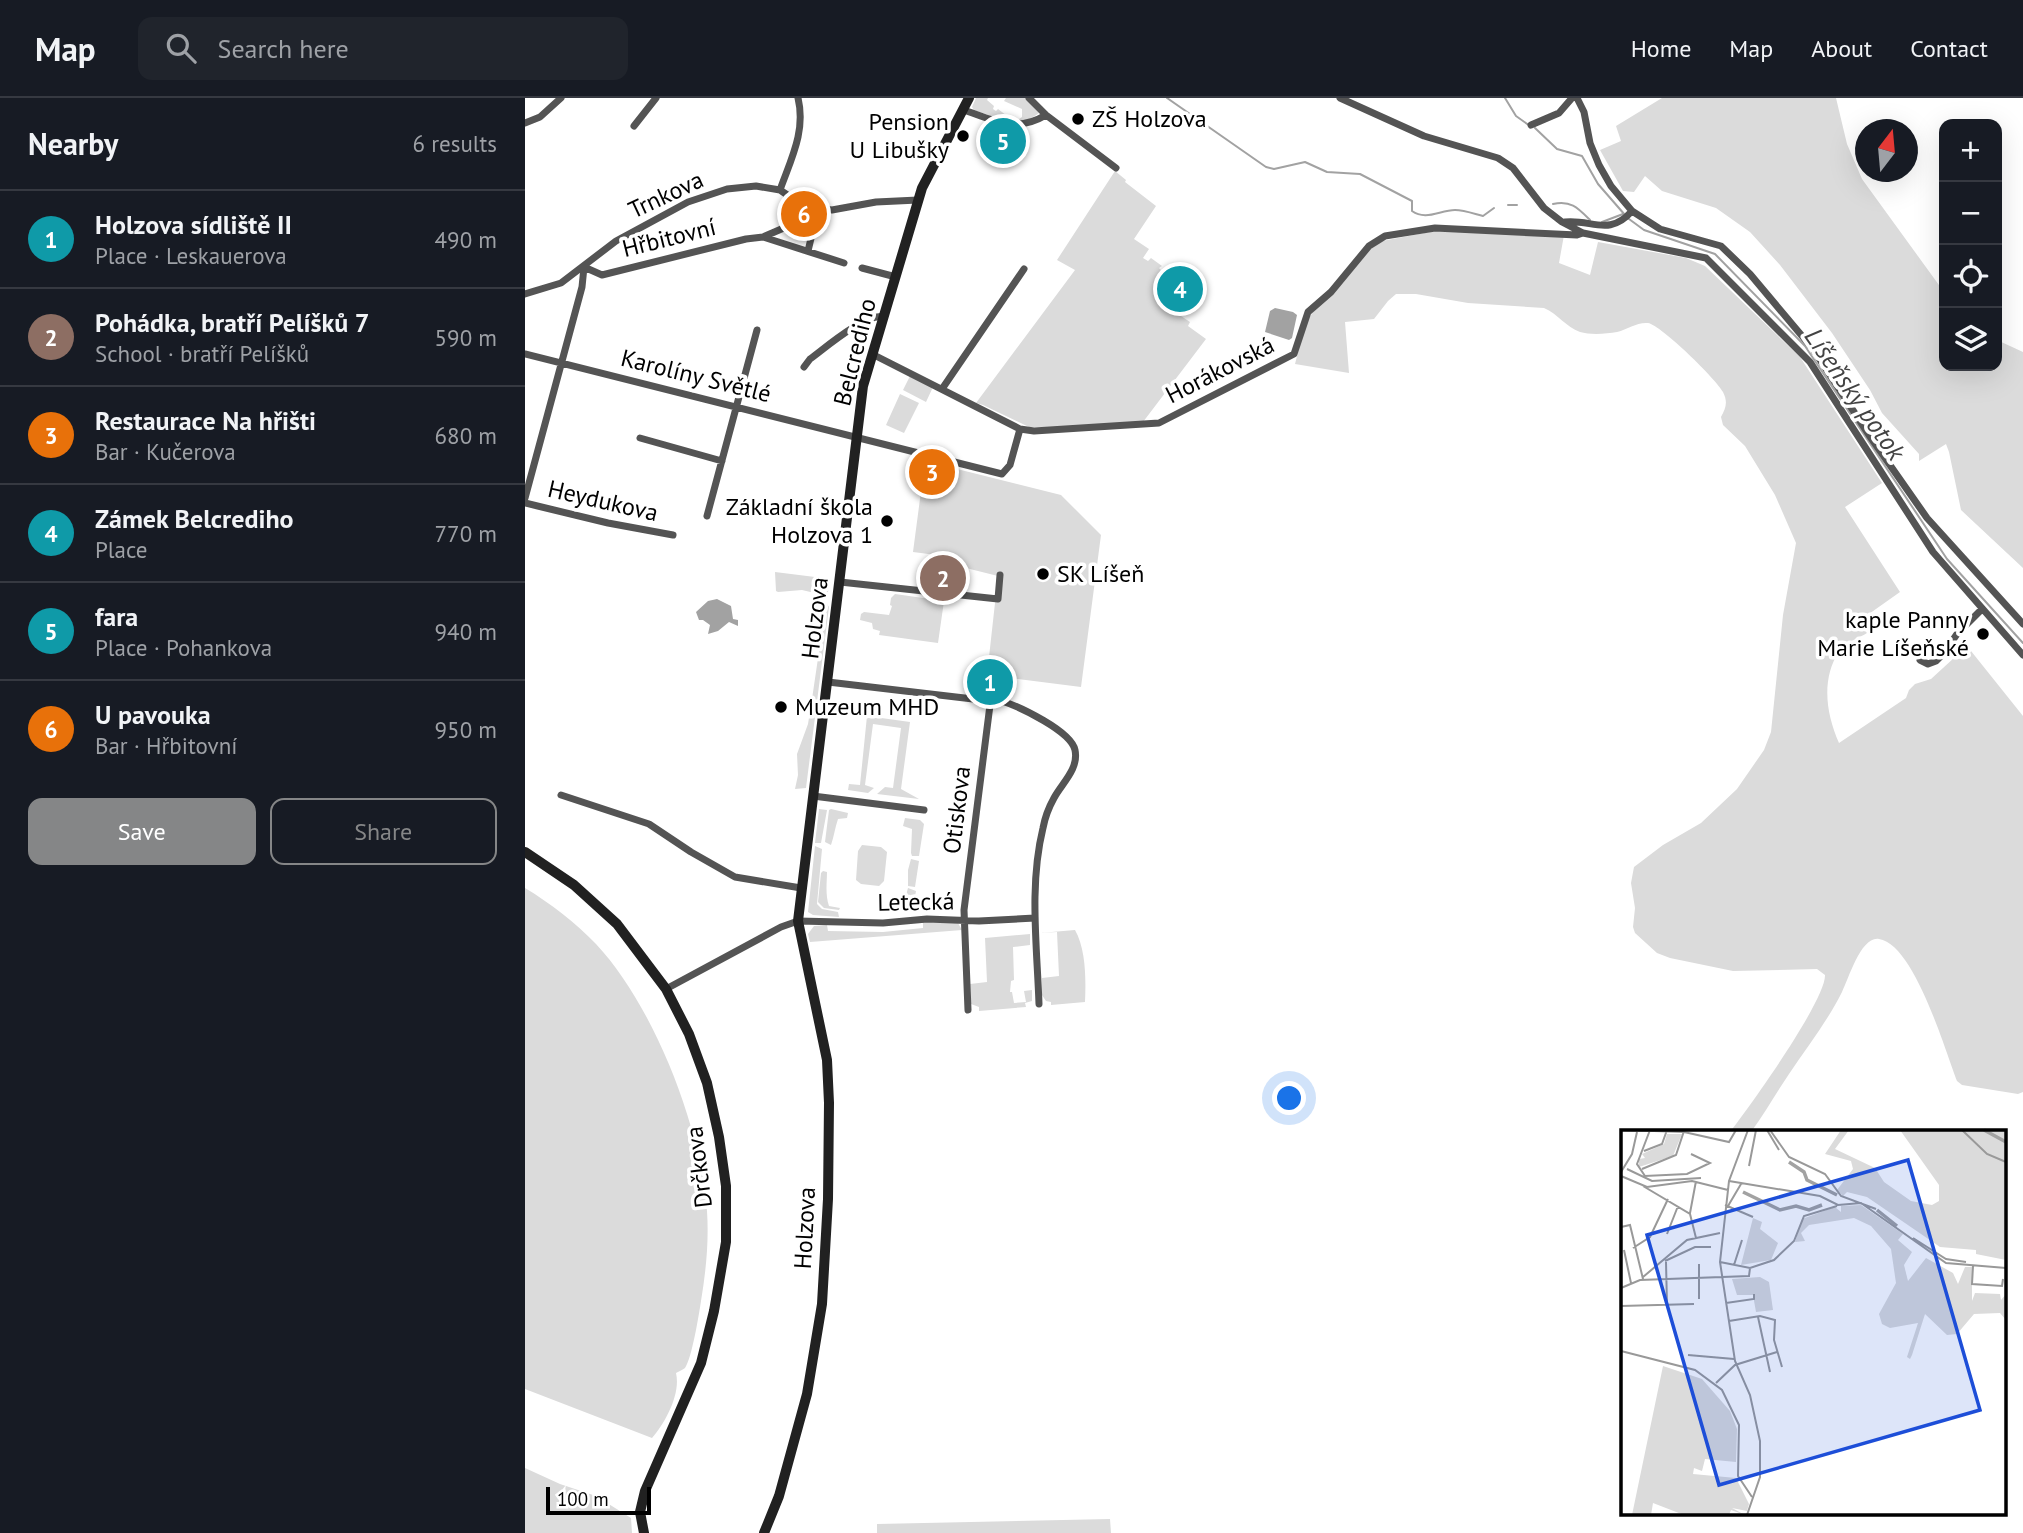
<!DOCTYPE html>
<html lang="en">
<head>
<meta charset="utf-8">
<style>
  :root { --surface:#171b24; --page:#20242c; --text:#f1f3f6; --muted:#9ea1a6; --line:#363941; --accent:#858687 }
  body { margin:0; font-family:"PT Sans",sans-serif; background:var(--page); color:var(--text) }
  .controls { position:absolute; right:21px; top:21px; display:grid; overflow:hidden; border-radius:14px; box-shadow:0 7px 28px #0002 }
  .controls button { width:63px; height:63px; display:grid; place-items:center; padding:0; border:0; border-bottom:2px solid var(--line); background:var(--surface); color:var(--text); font:35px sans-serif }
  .compass { position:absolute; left:1330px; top:21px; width:63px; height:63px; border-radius:50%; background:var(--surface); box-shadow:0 7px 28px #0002; rotate:16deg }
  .scale { position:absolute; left:21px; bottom:18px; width:105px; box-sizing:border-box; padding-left:7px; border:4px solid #000; border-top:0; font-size:19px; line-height:24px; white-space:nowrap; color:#000; -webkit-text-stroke:5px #fff; paint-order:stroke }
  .you { position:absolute; left:765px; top:1001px; width:24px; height:24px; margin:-18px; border:5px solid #fff; border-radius:50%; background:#1a73e8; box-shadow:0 0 0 10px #1a73e833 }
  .badge { display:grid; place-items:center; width:46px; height:46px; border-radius:50%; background:var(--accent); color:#fff; font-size:23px; font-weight:700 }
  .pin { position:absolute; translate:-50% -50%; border:4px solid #fff; box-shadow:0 2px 7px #0006 }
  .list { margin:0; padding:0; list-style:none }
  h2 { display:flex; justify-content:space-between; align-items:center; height:91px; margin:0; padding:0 28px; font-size:30px }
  h2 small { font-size:23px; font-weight:400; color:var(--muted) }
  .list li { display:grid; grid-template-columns:46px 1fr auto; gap:21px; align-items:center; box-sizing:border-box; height:98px; padding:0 28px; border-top:2px solid var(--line) }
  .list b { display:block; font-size:26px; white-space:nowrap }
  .list p { margin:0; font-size:23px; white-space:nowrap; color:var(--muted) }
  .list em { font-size:23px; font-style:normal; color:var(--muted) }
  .actions { display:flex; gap:14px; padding:21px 28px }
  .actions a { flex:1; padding:16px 0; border:2px solid var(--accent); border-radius:14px; text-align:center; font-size:24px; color:var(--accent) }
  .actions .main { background:var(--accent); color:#fff }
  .icon { flex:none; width:38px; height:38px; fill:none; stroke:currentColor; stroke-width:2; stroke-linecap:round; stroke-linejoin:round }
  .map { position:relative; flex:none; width:1498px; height:1435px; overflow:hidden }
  header { display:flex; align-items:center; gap:42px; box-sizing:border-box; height:98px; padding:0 35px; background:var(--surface); border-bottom:2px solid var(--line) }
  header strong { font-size:33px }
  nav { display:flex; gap:38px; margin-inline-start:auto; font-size:24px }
  .search { width:490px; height:63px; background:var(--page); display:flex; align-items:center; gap:18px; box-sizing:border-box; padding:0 24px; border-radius:14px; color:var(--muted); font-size:26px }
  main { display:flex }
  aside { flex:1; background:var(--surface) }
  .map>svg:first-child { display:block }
  .green { fill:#dbdbdb }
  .water { fill:#a2a2a2 }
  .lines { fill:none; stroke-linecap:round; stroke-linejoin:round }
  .stream { stroke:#a2a2a2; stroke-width:2 }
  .street { stroke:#545454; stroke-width:7 }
  .secondary { stroke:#212121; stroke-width:10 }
  .poi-dot { fill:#000; stroke:#fff; stroke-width:2.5 }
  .labels { text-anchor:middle; stroke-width:7; stroke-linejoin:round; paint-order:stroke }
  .poi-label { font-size:24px; fill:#000; stroke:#fff; text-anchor:start }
  .street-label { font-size:24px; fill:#000; stroke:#fff }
  .water-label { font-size:26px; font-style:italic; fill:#434343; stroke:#fff }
  .inset-river { fill:none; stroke:#a2a2a2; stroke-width:3.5 }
  .inset-road { fill:none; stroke:#999; stroke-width:2 }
  .view { fill:#1d4ed8; fill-opacity:0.15; stroke:#1d4ed8; stroke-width:3.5 }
  .inset-edge { fill:none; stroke:#000; stroke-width:3.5 }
</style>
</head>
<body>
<header>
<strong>Map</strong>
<div class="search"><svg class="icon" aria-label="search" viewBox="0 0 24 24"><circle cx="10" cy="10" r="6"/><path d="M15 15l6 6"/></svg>Search here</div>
<nav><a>Home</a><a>Map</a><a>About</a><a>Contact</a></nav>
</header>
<main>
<aside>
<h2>Nearby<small>6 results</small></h2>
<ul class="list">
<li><span class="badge" style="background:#0f9aa8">1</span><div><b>Holzova sídliště II</b><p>Place · Leskauerova</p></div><em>490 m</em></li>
<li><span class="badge" style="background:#8d6e63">2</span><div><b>Pohádka, bratří Pelíšků 7</b><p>School · bratří Pelíšků</p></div><em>590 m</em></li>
<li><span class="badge" style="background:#e8710a">3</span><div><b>Restaurace Na hřišti</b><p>Bar · Kučerova</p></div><em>680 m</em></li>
<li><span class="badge" style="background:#0f9aa8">4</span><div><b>Zámek Belcrediho</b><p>Place</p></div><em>770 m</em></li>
<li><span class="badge" style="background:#0f9aa8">5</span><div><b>fara</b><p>Place · Pohankova</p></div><em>940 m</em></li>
<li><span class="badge" style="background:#e8710a">6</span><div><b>U pavouka</b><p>Bar · Hřbitovní</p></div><em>950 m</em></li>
</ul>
<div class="actions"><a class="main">Save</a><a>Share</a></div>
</aside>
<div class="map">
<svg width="1498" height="1435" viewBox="0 0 1498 1435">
  <rect width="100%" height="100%" fill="#fff"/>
  <path class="green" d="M451,0H463L462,2L469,8L468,11L471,13L473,11L490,24L497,19V11L479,3L481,0H500L514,15C494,31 472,20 449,12L447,9Z
    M1137,0H1311L1322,46L1337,81L1419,194V268H1472V242L1498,254V470L1436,412L1424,354L1421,346L1394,363V356L1357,315L1345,292L1307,235L1255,167L1225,134L1191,110L1137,93L1120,78L1109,94L1098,93L1075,52L1096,43L1091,28Z
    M590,73L601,82L600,84L631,108L609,141L624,151L618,160L623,163L626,160L637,168L634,170L665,202L656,218L665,224L663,228L681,241L618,324L558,329H504L458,307L451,305L550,172L532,162Z
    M910,133L1039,137L1034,165L1065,177L1073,144L1161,160L1180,168L1275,259L1357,385L1320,409L1375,494L1334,523L1342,535C1334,540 1319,545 1314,553C1296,582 1301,615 1314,645L1381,600L1384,592L1390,586L1406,581L1442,548L1498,618V994L1493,996L1437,987L1432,983C1420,952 1389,846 1354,841C1336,838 1324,880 1317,894C1302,924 1282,949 1264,976C1251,995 1240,1015 1226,1034H1205C1224,1010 1301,902 1300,877L1292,871L1208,873L1145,860L1132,855L1110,835L1108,829L1110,810L1106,785L1109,769L1138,747L1176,725L1212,691L1239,652L1246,634L1258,517L1271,445L1250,397L1220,348L1198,327L1196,319C1201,310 1203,304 1198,294C1192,282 1136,227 1123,225C1112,224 1103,231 1092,234C1081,236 1065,237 1055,234C1041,229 1033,216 1019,210L943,205L891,196H871L863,203L849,221L820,224L824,275L770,266L781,223L794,207L843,153L857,143Z
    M385,278L408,289L401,304L378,292Z
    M375,296L394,305L379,335L361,327Z
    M385,363L398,365L395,387L382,385Z
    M400,363L536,397L576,437L556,589L462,577L473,478L433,468L434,460L388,454Z
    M250,474L306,481L302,498L277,492L253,494L251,493Z
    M370,496L419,503L413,545L354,537L355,533L348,531L347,525L335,522L336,516L339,514L364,517L367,508L365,507L366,500Z
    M301,504L304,509L281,690L270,691L273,677L272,656L283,626L287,601L297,533V506Z
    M342,618L385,624L376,691L394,701L352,696L360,689L368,690L376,630L348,626L340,687L349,690L343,695L323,692L324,686L335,687Z
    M294,711L302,712L296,745H290Z
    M306,711L323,715L322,720L313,721C310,730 309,738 306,747L300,744L304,712Z
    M380,720L395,722L399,726L394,758H387L386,755L387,731L378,728Z
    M337,747L356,749L362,754L359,783L354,788L336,786L331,782L333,753Z
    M290,748L297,751L292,806L297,811L313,814L314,819L288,817L283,814Z
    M386,761L394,763L390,789L383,788V772Z
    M298,773L302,774C302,783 300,797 304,808L315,810L314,812L299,810L293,804L296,775Z
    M0,790C25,805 51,825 71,846C129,908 176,1029 182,1113C184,1143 181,1173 176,1203C174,1216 167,1260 160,1270C158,1272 154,1273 151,1275C156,1296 140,1325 127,1340L0,1291Z
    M383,790L391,793L388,810L365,813V803L379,804Z
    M398,824L433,825L437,832L285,844L283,836L289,828L302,827L303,833L358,834L398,830Z
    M550,832C561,851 561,882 560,904L526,907V904L521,903L517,897V880L534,878L532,834L515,835Z
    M505,836V847L488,849L489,882L486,883L485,894H487L489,905L501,904L499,893L507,892V903L500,905L501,909L454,913V909L446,906L445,886L462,884L460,840Z
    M0,1370L35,1386L71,1398L106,1420L107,1435H0Z
    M585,1421L586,1435H352V1426Z"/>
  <path class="water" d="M750,210L768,214L772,217L767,240L764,242L740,234L745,213Z
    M192,501L206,508L208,521L213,522V528L204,524L193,533L183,536L185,527L178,522H174L171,514L183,503Z"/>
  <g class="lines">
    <path class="stream" d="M642,0L741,69L749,71L780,64L802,74L835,76L887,103V113C901,123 915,112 930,112C939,112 950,116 958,118L969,110
      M980,0L991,18L1005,28
      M1010,30L1032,51L1057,58L1073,86L1100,117
      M1028,106C1046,102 1053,110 1065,122
      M983,107H992
      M1104,121L1119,132L1190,156L1280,248L1422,461L1498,545
      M1077,124L1098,116"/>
    <path class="street" d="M504,0L521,17L591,70
      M815,0L899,38L973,60L988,70L1019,110L1037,124L1058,135L1181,160L1285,264L1408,454L1498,557
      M1052,0L1059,14L1065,45L1074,67L1086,88L1107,113L1135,131L1196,148L1225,176L1288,251L1346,340L1402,420L1498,526
      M439,12C470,23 491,35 521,17
      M0,25L15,19L36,0
      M1006,27L1034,15L1047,0
      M109,28L131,0
      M255,92C266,61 281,33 273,0
      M1040,124C1067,121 1084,139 1107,113
      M238,139L261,129L280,109L288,132L283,153
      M59,169L77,177L221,141L238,139L319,165
      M337,170L371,179
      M0,196L36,185L91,143L163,104L202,91L231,88L255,92L280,109L307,112L351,104L393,102
      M0,256L477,376L485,367L495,331
      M347,256L495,331L509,333L634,325L769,256L783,214L806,194L844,148L860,138L910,130L1052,137L1058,135
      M279,269L285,261C300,250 342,214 359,219
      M417,291L499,171
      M115,340L197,363
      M0,400L57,189L59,169
      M0,405L83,425L148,437
      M182,418L232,232
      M315,484L473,501L475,477
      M1395,562L1403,566L1411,563L1419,555L1432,536L1457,511
      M303,584L448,601L465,607L477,603C495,609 546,633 550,652C554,671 537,685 529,700C524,709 520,719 518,730C504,787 512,848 514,906
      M36,697L124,726L166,754L210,779L276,790
      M288,698L399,712
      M141,891L256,829L273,823L358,825L402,821L454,823L510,820
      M443,912L439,812L465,607"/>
    <path class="secondary" d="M0,754L49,787L92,826L141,891L164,936L182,985L194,1039L201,1088V1144L189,1213L176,1265L120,1393L115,1414L119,1435
      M239,1435L254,1398L282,1296L297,1206L303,1101L304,1005L302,962L273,823L338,288L397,90L444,0"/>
  </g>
  <g class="poi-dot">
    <circle cx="553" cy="21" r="7"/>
    <circle cx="438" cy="38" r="7"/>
    <circle cx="362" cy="423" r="7"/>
    <circle cx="518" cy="476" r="7"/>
    <circle cx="1458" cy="536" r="7"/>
    <circle cx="256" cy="609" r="7"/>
  </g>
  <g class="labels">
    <g class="poi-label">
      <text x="567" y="29">ZŠ Holzova</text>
      <text x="424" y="32" text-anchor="end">Pension<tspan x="424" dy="28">U Libušky</tspan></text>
      <text x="348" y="417" text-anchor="end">Základní škola<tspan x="348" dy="28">Holzova 1</tspan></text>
      <text x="532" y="484">SK Líšeň</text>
      <text x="1444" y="530" text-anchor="end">kaple Panny<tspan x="1444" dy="28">Marie Líšeňské</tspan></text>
      <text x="270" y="617">Muzeum MHD</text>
    </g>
    <g class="street-label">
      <text transform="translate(141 97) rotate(-25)" y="8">Trnkova</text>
      <text transform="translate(144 140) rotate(-14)" y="8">Hřbitovní</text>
      <text transform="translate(330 254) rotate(-76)" y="8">Belcrediho</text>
      <text transform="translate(695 272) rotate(-27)" y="8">Horákovská</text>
      <text transform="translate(171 278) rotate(14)" y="8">Karolíny Světlé</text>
      <text transform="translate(78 403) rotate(13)" y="8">Heydukova</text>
      <text transform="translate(290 520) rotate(-83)" y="8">Holzova</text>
      <text transform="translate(432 712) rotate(-83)" y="8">Otiskova</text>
      <text transform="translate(391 804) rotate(-1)" y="8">Letecká</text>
      <text transform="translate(174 1069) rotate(-97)" y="8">Drčkova</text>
      <text transform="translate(280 1130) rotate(-87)" y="8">Holzova</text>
    </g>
    <g class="water-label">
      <text transform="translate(1330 296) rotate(55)" y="9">Líšeňský potok</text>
    </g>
  </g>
  <g transform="translate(1096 1032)">
    <rect width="385" height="385" fill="#fff"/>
    <path d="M220,0H228L214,19L254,38L263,52L290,71L311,75L318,71V55L279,0H385V130L355,124V120L319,117L246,67L226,62L222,66L216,60L232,39L230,31L204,24ZM46,4H61L52,26L18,37V29L24,28L21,24L43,14ZM240,75L282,104L277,110L291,122L283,135L287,151L305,128L332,143L337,154L344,137H351V171L354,163L379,164L380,170L385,164V190L379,183L353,184L336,204L326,205L304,184L291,225L289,229L286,227L297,193L269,198L261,194L258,184L275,153L270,119L250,96L233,88L188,95L180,103L184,111L174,112L181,89L214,77L220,82V76ZM132,88L141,92L139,99L157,113L150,130L120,135ZM139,147L148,152L152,180L135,182L132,165H116L111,149ZM42,236L81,249L109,281L116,299L115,332L84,329L81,341L73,338L72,344L115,348L128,374L126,381L111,378L124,385L110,380L108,385H63L32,373L30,385H11Z" fill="#dbdbdb"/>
    <path class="inset-river" d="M363,0L385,12M168,32L183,42L186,50L216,65M122,62L159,80L175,76L188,80L201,75M256,80L276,96"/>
    <path class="inset-road" d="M3,0L63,2L108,12L115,0M29,0L16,34L24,46L66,44L89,33L70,24M146,0L158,20M149,0L168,27L204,44L220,66L255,79M341,0L366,24L385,32M23,21L41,14L46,0M128,36L135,0M6,39L31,51L80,48M21,39L55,25L63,1M0,42L11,24L16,2M0,46L26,57L71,51L107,60M108,51L199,66L217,75L240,73L325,133L385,138M22,56L69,84L75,108M104,75L132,87M107,76L120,54M69,83L75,51M0,97L9,95L22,149M46,104L57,76M292,108L325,129L345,132M12,118L29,107L47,69M3,120L10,153M44,131L74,117H90M45,132L46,175M99,132L129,138L153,130L173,111L183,86L216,76M78,134V169M113,135L121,110M352,136L351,154L381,156L382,149M22,147L66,110L99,103M0,158L19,150L128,146L129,138M105,173L133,169V164M0,176L73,174M137,187L149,242M108,191L139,186L154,190L153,210L161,237M0,221L74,240L101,260L118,295L117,346L131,367M67,225L113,229M95,253L114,235L156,222M126,385L139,347V311L129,265L114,231L99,132L108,51L127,0"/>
    <path class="view" d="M287,30L359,280L98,355L26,105Z"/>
    <rect width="385" height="385" class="inset-edge"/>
  </g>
</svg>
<div class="controls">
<button>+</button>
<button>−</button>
<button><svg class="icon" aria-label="locate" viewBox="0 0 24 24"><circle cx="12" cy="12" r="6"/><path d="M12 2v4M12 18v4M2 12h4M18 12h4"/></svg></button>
<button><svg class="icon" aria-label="layers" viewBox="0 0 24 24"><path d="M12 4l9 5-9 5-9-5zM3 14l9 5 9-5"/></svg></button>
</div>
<svg class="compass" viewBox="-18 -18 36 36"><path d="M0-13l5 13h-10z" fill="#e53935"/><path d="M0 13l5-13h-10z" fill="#9ea1a6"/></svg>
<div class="scale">100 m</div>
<div class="you"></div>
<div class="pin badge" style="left:465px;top:584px;background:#0f9aa8">1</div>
<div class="pin badge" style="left:418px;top:480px;background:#8d6e63">2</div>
<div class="pin badge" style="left:407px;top:374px;background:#e8710a">3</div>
<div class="pin badge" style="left:655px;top:191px;background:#0f9aa8">4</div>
<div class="pin badge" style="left:478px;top:43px;background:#0f9aa8">5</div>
<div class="pin badge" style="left:279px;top:116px;background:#e8710a">6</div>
</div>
</main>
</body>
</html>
